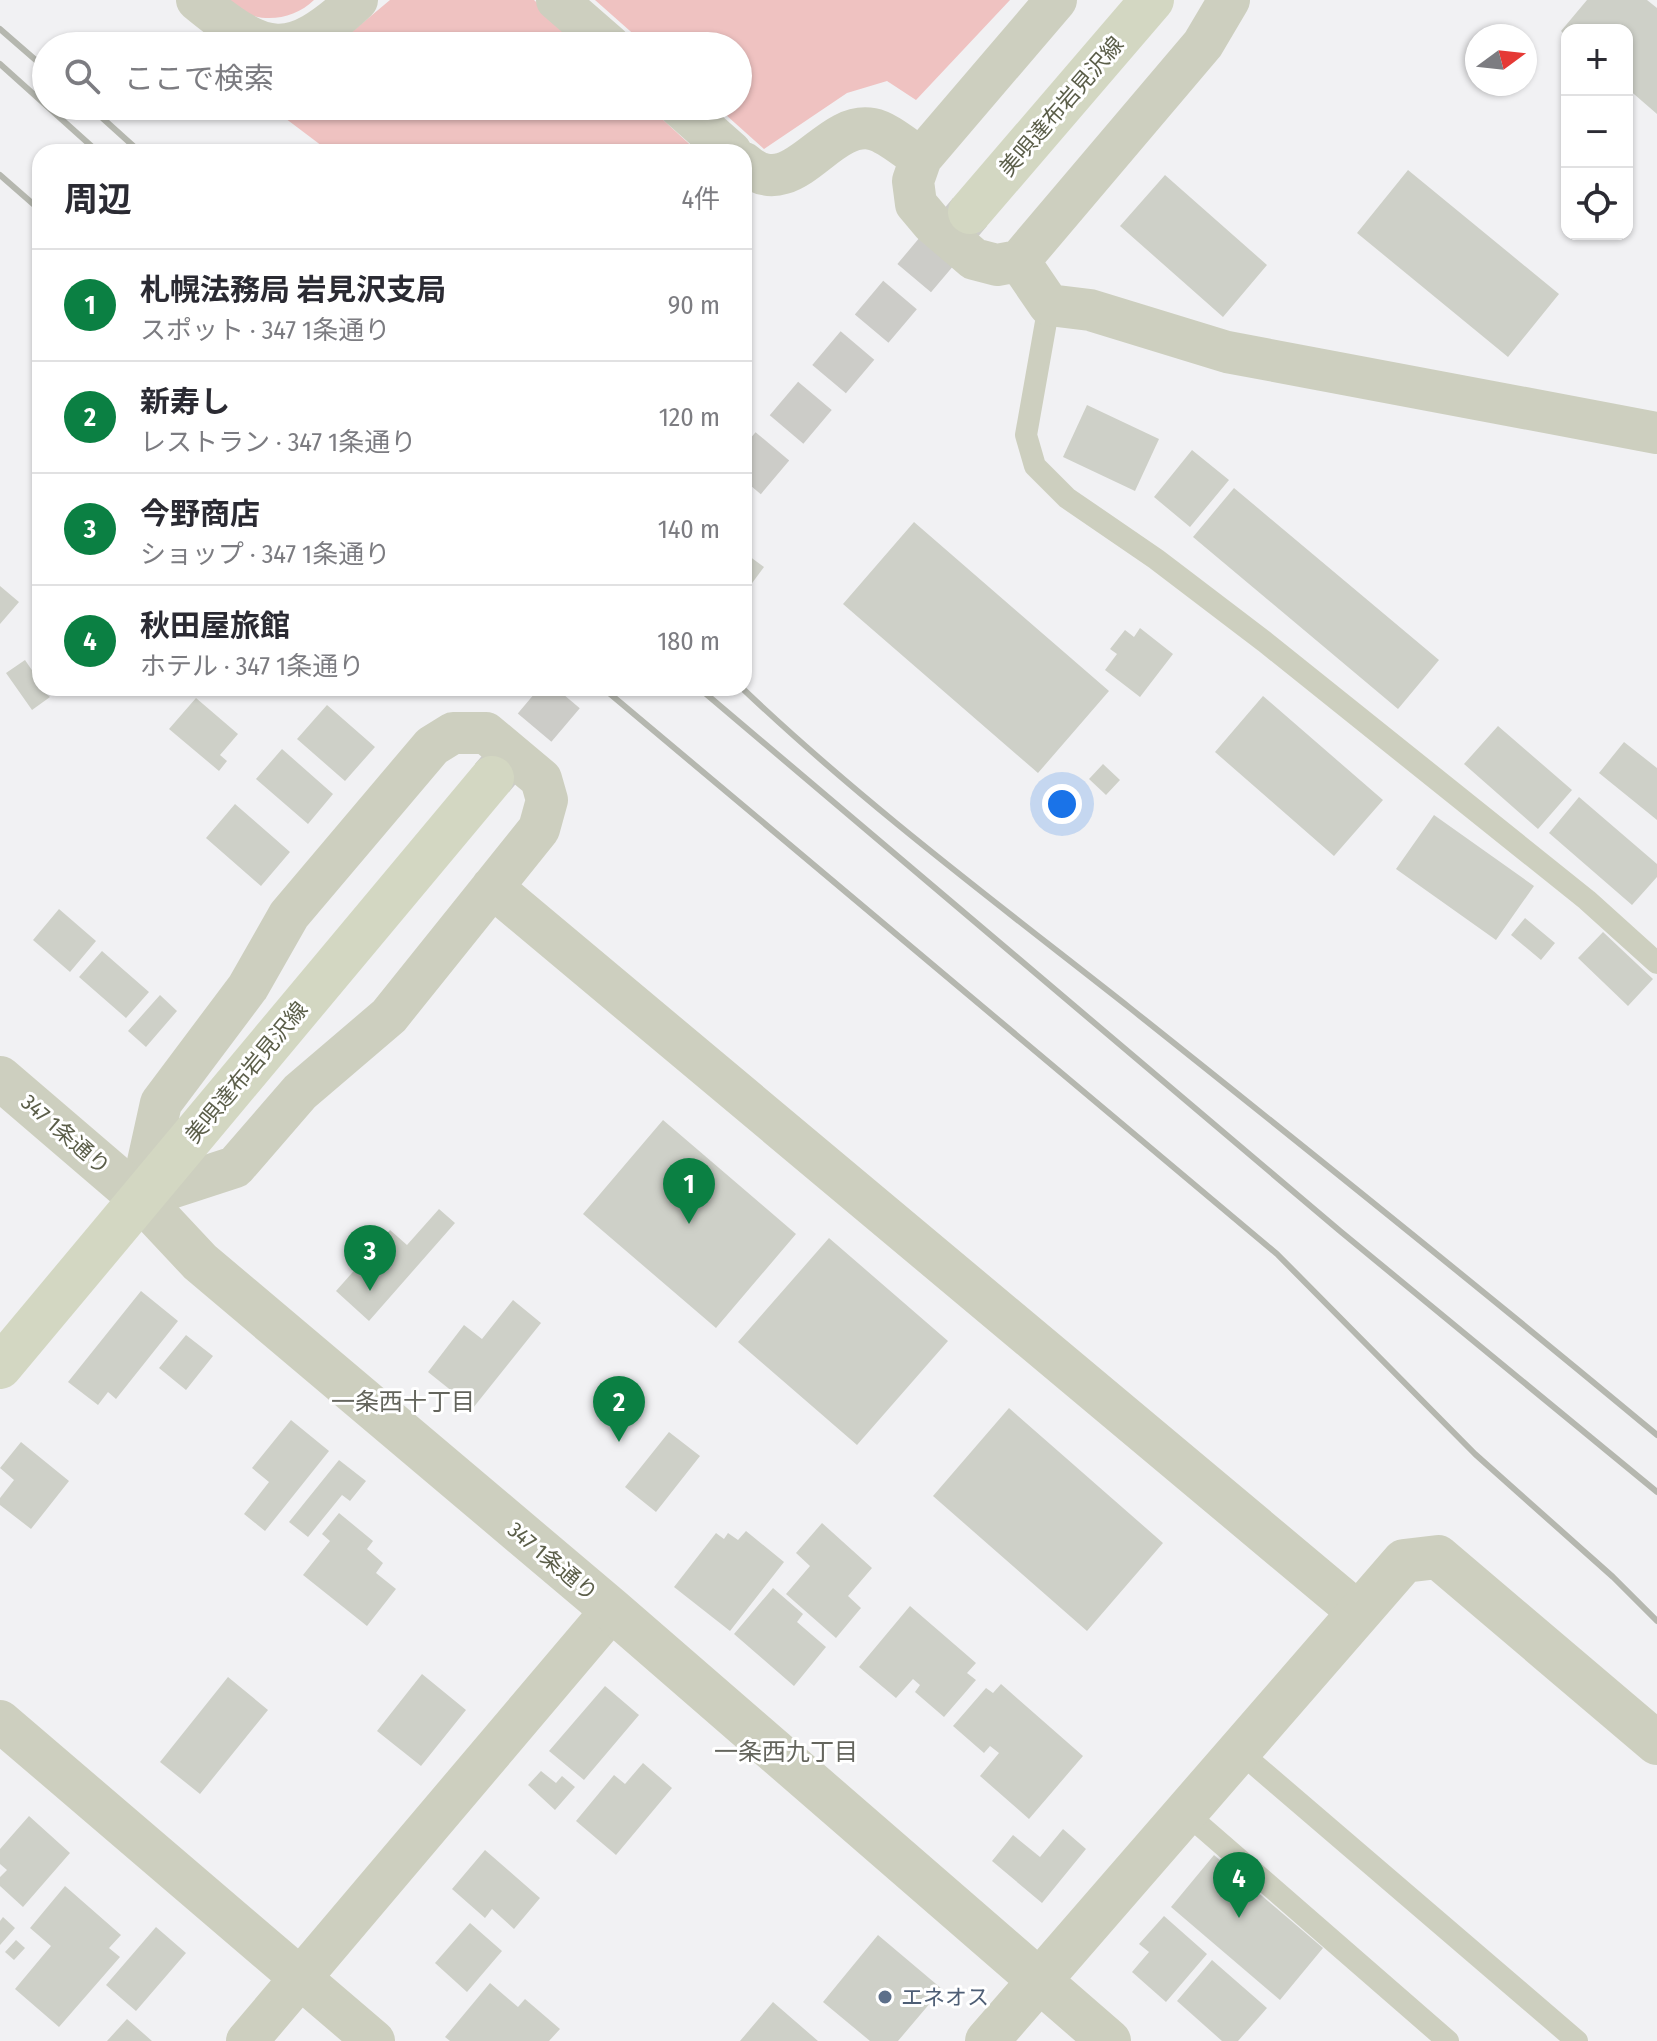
<!DOCTYPE html>
<html lang="ja">
<head>
<meta charset="utf-8">
<style>
  :root { --surface:#fff; --page:#f2f2f3; --text:#2b2b33; --muted:#7c7c81; --line:#e1e1e2; --accent:#0b8043 }
  body { margin:0; font-family:"Fira Sans Condensed","Noto Sans JP",sans-serif; background:var(--page); color:var(--text) }
  .controls { position:absolute; right:24px; top:24px; display:grid; overflow:hidden; border-radius:16px; box-shadow:0 2px 6px #0004 }
  .controls button { width:72px; height:72px; display:grid; place-items:center; padding:0; border:0; border-bottom:2px solid var(--line); background:var(--surface); color:var(--text); font:40px sans-serif }
  .compass { position:absolute; left:1465px; top:24px; width:72px; height:72px; border-radius:50%; background:var(--surface); box-shadow:0 2px 6px #0004; rotate:75deg }
  .you { position:absolute; left:1062px; top:804px; width:28px; height:28px; margin:-20px; border:6px solid #fff; border-radius:50%; background:#1a73e8; box-shadow:0 0 0 12px #1a73e833 }
  .badge { display:grid; place-items:center; width:52px; height:52px; border-radius:50%; background:var(--accent); color:#fff; font-size:26px; font-weight:700 }
  .pin { position:absolute; translate:-50% -66px; filter:drop-shadow(0 2px 4px #0008) }
  .pin::after { content:''; position:absolute; top:42px; width:28px; height:24px; background:inherit; clip-path:polygon(0 0,100% 0,50% 100%) }
  .list { margin:0; padding:0; list-style:none }
  h2 { display:flex; justify-content:space-between; align-items:center; height:104px; margin:0; padding:0 32px; font-size:34px }
  h2 small { font-size:26px; font-weight:400; color:var(--muted) }
  .list li { display:grid; grid-template-columns:52px 1fr auto; gap:24px; align-items:center; box-sizing:border-box; height:112px; padding:0 32px; border-top:2px solid var(--line) }
  .list b { display:block; font-size:30px; white-space:nowrap }
  .list p { margin:0; font-size:26px; white-space:nowrap; color:var(--muted) }
  .list em { font-size:26px; font-style:normal; color:var(--muted) }
  .icon { flex:none; width:44px; height:44px; fill:none; stroke:currentColor; stroke-width:2; stroke-linecap:round; stroke-linejoin:round }
  .map { position:relative; flex:none; width:1657px; height:2041px; overflow:hidden }
  .search { position:absolute; background:var(--surface); box-shadow:0 2px 6px #0004; left:32px; top:32px; width:720px; height:88px; display:flex; align-items:center; gap:20px; box-sizing:border-box; padding:0 28px; border-radius:44px; color:var(--muted); font-size:30px }
  .panel { position:absolute; background:var(--surface); box-shadow:0 2px 6px #0004; left:32px; top:144px; width:720px; height:552px; border-radius:24px }
  .map>svg:first-child { display:block }
  .green { fill:#efc2c1 }
  .building { fill:#ced0c8 }
  .lines { fill:none; stroke-linecap:round; stroke-linejoin:round }
  .secondary-tunnel { stroke:#ccccc8; stroke-width:44; stroke-dasharray:44 22; stroke-linecap:butt }
  .service { stroke:#cdcfbf; stroke-width:22 }
  .minor { stroke:#cdcfbf; stroke-width:42 }
  .tertiary { stroke:#cdcfbf; stroke-width:44 }
  .secondary { stroke:#d3d7c2; stroke-width:44 }
  .rail { stroke:#b5b7af; stroke-width:6 }
  .service-dot { fill:#5c6f8a; stroke:#fff; stroke-width:3 }
  .labels { text-anchor:middle; stroke-width:6; stroke-linejoin:round; paint-order:stroke }
  .street-label { font-size:22px; fill:#5b5e49; stroke:#fff }
  .service-label { font-size:22px; fill:#4e5e75; stroke:#fff; text-anchor:start }
  .neighbourhood-label { font-size:24px; fill:#64655d; stroke:#fff }
</style>
</head>
<body>
<div class="map">
<svg width="1657" height="2041" viewBox="0 0 1657 2041">
  <rect width="100%" height="100%" fill="#f1f1f3"/>
  <path class="green" d="M224,0H314C289,24 250,24 224,0Z
    M390,0H534L584,46H335Z
    M595,0H1010L916,100L887,81L847,93L764,149L716,106H738V46H647Z
    M269,106H648L698,152H330Z"/>
  <path class="building" d="M1587,0H1647L1657,8V114L1627,88V30H1567V37L1561,31Z
    M1408,170L1559,294L1508,357L1357,233Z
    M1165,175L1267,265L1223,317L1120,226Z
    M1087,405L1159,439L1135,491L1063,457Z
    M1192,450L1229,480L1190,527L1154,497Z
    M1234,488L1439,660L1398,709L1193,537Z
    M914,522L1109,691L1038,773L843,604Z
    M749,556L764,567L744,594V563Z
    M0,586L19,602L0,624Z
    M1140,628L1173,654L1140,697L1105,670L1117,654L1110,649L1125,630L1134,637Z
    M25,660L40,682V688L50,697L32,710L6,673Z
    M1263,696L1383,800L1334,856L1215,752Z
    M196,698L238,734L220,755L227,761L219,771L169,729Z
    M327,705L375,747L345,781L297,739Z
    M1498,726L1572,790L1538,829L1464,764Z
    M1624,742L1657,768V820L1599,773Z
    M282,749L333,794L308,824L256,779Z
    M1103,764L1120,780L1106,795L1089,779Z
    M1579,797L1657,864V877L1632,905L1549,833Z
    M235,804L290,852L261,886L206,838Z
    M1434,815L1534,886L1496,940L1396,869Z
    M59,909L96,941L70,972L33,940Z
    M1525,918L1555,943L1541,960L1511,935Z
    M1603,932L1653,979L1628,1006L1578,958Z
    M102,951L149,992L126,1018L79,977Z
    M160,995L177,1011L146,1047L128,1031Z
    M663,1120L796,1234L716,1328L583,1214Z
    M439,1209L455,1223L369,1321L336,1291L390,1230L407,1245Z
    M829,1238L948,1341L857,1445L738,1342Z
    M141,1291L178,1321L116,1399L108,1392L98,1405L68,1382Z
    M513,1300L541,1323L473,1408L428,1372L464,1325L482,1339Z
    M186,1335L213,1356L186,1390L159,1368Z
    M1009,1408L1163,1543L1087,1631L933,1496Z
    M291,1420L329,1451L265,1531L244,1514L269,1482L252,1468Z
    M669,1432L700,1456L656,1512L625,1487Z
    M21,1442L69,1481L31,1529L0,1505V1498L14,1480L0,1468Z
    M339,1460L366,1481L350,1501L342,1495L308,1537L289,1522Z
    M339,1513L373,1541L367,1549L383,1563L376,1573L396,1589L367,1626L303,1575L330,1541L322,1534Z
    M822,1523L872,1568L848,1596L861,1608L836,1638L786,1594L810,1566L796,1553Z
    M746,1531L784,1562L730,1631L674,1587L716,1533L724,1539L728,1533L738,1540Z
    M773,1588L803,1614L797,1622L826,1647L794,1686L734,1634Z
    M910,1606L976,1663L967,1673L976,1680L944,1717L915,1692L920,1685L913,1679L896,1698L859,1667Z
    M422,1674L466,1710L421,1766L377,1731Z
    M228,1677L268,1710L200,1794L160,1762Z
    M1001,1684L1083,1756L1029,1819L980,1776L999,1753L990,1746L984,1753L953,1726L986,1688L993,1693Z
    M605,1686L639,1715L584,1780L549,1751Z
    M643,1763L672,1788L616,1855L576,1821L614,1775L625,1784Z
    M541,1771L556,1783L562,1776L575,1787L555,1810L528,1785Z
    M29,1816L70,1853L23,1907L0,1886V1877L7,1870L0,1864V1849Z
    M1063,1829L1086,1849L1042,1903L992,1861L1013,1835L1040,1857Z
    M485,1850L540,1898L514,1929L492,1909L485,1918L452,1889Z
    M1214,1855L1323,1948L1280,2000L1171,1907Z
    M65,1886L121,1935L109,1948L120,1957L59,2027L15,1989L51,1946L30,1928Z
    M1164,1916L1207,1954L1166,2002L1132,1972L1149,1952L1139,1944Z
    M3,1917L15,1928L0,1945V1921Z
    M470,1923L502,1951L467,1992L435,1963Z
    M156,1927L186,1953L136,2011L106,1985Z
    M878,1935L942,1989L898,2041H870L823,2002Z
    M16,1940L25,1948L14,1960L5,1952Z
    M1212,1960L1267,2008L1238,2041H1222L1177,2001Z
    M490,1983L518,2007L525,1999L560,2029L549,2041H450L445,2037Z
    M773,2002L818,2041H740Z
    M127,2019L152,2041H107Z"/>
  <g class="lines">
    <path class="secondary-tunnel" d="M744,480L970,212
      M492,778L568,688"/>
    <path class="service" d="M1049,305L1026,435L1035,466L1067,498L1156,559L1265,642L1587,900L1657,963
      M1240,1752L1577,2041
      M1187,1814L1448,2041"/>
    <path class="minor" d="M197,0C265,56 289,63 357,0
      M557,0L610,46
      M1056,0L921,158L913,181L916,204L932,223L974,259L997,265L1019,261L1203,44L1229,0
      M679,106L731,152
      M744,163C793,206 825,120 872,129C888,132 907,150 921,158
      M1019,261L1049,305L1090,310L1227,352L1657,433
      M453,733H486L541,779L547,800L539,829L389,1016L300,1092L235,1167L140,1198L161,1103L248,987L289,915L432,746Z
      M492,887L1358,1612
      M0,1721L374,2041
      M247,2041L612,1610"/>
    <path class="tertiary" d="M0,1078L140,1198L200,1262L612,1610L1109,2041
      M987,2041L1404,1561L1438,1557L1657,1743"/>
    <path class="secondary" d="M970,212L1152,0
      M0,1367L492,778"/>
    <path class="rail" d="M0,29L46,69
      M0,64L98,152
      M89,106L140,152
      M0,175L40,210
      M603,688L1277,1254L1475,1454L1613,1577L1657,1621
      M699,688L1340,1231L1657,1492
      M742,688C864,804 998,904 1130,1008C1307,1149 1483,1290 1657,1435"/>
  </g>
  <circle class="service-dot" cx="885" cy="1997" r="8"/>
  <g class="labels">
    <g class="street-label">
      <text transform="translate(1061 106) rotate(-49)" y="8">美唄達布岩見沢線</text>
      <text transform="translate(246 1072) rotate(-50)" y="8">美唄達布岩見沢線</text>
      <text transform="translate(66 1134) rotate(41)" y="8">347 1条通り</text>
      <text transform="translate(553 1561) rotate(40)" y="8">347 1条通り</text>
    </g>
    <g class="service-label">
      <text x="901" y="2005">エネオス</text>
    </g>
    <g class="neighbourhood-label">
      <text x="403" y="1410">一条西十丁目</text>
      <text x="786" y="1760">一条西九丁目</text>
    </g>
  </g>
</svg>
<div class="controls">
<button>+</button>
<button>−</button>
<button><svg class="icon" aria-label="locate" viewBox="0 0 24 24"><circle cx="12" cy="12" r="6"/><path d="M12 2v4M12 18v4M2 12h4M18 12h4"/></svg></button>
</div>
<svg class="compass" viewBox="-18 -18 36 36"><path d="M0-13l5 13h-10z" fill="#e53935"/><path d="M0 13l5-13h-10z" fill="#7c7c81"/></svg>
<div class="you"></div>
<div class="pin badge" style="left:689px;top:1224px">1</div>
<div class="pin badge" style="left:619px;top:1442px">2</div>
<div class="pin badge" style="left:370px;top:1291px">3</div>
<div class="pin badge" style="left:1239px;top:1918px">4</div>
<div class="search"><svg class="icon" aria-label="search" viewBox="0 0 24 24"><circle cx="10" cy="10" r="6"/><path d="M15 15l6 6"/></svg>ここで検索</div>
<section class="panel">
<h2>周辺<small>4件</small></h2>
<ul class="list">
<li><span class="badge">1</span><div><b>札幌法務局 岩見沢支局</b><p>スポット · 347 1条通り</p></div><em>90 m</em></li>
<li><span class="badge">2</span><div><b>新寿し</b><p>レストラン · 347 1条通り</p></div><em>120 m</em></li>
<li><span class="badge">3</span><div><b>今野商店</b><p>ショップ · 347 1条通り</p></div><em>140 m</em></li>
<li><span class="badge">4</span><div><b>秋田屋旅館</b><p>ホテル · 347 1条通り</p></div><em>180 m</em></li>
</ul>
</section>
</div>
</body>
</html>
